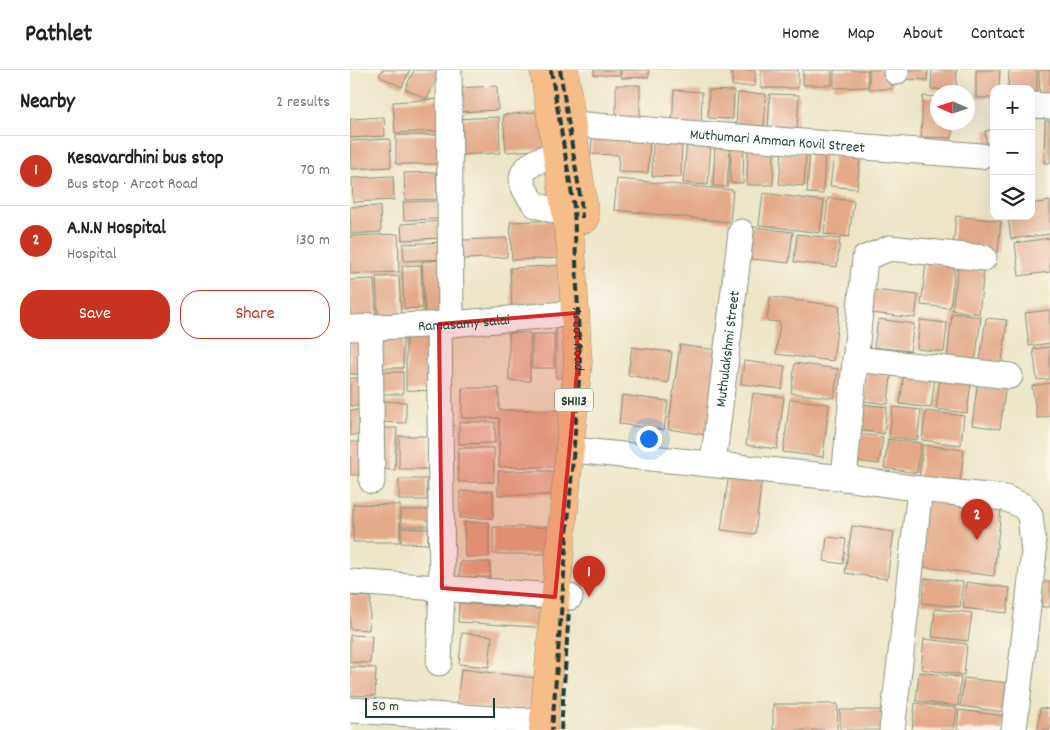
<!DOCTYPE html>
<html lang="en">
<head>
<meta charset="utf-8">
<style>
  :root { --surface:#fff; --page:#f6f6f6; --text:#222; --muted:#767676; --line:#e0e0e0; --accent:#c8321e }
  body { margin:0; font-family:Dekko,sans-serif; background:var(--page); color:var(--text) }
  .controls { position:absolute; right:15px; top:15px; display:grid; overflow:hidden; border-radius:10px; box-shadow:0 5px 20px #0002 }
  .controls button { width:45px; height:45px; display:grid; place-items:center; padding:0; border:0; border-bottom:1px solid var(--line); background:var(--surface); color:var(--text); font:25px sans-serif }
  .compass { position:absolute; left:580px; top:15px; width:45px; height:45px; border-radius:50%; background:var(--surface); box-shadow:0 5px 20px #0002; rotate:273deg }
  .scale { position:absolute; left:15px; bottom:12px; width:130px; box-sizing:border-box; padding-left:5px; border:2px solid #1f3d34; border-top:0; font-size:14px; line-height:18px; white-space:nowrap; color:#1f3d34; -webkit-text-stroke:4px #fbf7ec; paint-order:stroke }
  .you { position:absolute; left:298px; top:368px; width:18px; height:18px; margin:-12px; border:4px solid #fff; border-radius:50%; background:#1a73e8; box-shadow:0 0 0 8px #1a73e833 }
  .badge { display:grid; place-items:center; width:32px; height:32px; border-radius:50%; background:var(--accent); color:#fff; font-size:16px; font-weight:700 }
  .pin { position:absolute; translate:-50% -41px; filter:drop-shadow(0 1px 2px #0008) }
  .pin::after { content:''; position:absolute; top:26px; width:18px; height:15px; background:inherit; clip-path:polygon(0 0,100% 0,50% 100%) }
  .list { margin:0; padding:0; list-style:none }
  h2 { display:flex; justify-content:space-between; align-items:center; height:65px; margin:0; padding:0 20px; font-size:21px }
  h2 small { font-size:16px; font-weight:400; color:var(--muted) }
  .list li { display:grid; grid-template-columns:32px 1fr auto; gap:15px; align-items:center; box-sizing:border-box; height:70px; padding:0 20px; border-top:1px solid var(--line) }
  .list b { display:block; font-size:19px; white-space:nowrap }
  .list p { margin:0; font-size:16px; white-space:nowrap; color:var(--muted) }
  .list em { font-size:16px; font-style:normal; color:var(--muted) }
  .actions { display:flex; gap:10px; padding:15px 20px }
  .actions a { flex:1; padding:11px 0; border:1px solid var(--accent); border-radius:20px; text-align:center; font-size:18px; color:var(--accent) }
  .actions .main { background:var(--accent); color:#fff }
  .icon { flex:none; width:28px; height:28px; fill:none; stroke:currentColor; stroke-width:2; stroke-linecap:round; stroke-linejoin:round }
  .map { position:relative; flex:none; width:700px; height:660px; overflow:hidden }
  header { display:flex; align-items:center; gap:30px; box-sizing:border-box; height:70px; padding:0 25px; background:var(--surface); border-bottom:1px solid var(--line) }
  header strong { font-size:24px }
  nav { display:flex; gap:28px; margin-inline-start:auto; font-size:18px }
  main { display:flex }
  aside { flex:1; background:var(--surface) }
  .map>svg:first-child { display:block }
  .building { fill:#e3a988 }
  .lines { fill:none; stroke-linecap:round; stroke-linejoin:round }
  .minor-casing { stroke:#86917d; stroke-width:27 }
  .major-casing { stroke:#86917d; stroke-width:29 }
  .minor { stroke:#fff; stroke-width:25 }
  .major { stroke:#f7bd88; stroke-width:28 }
  .rail { stroke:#1f3d34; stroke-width:4; stroke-dasharray:8 4; stroke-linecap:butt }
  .marked { fill:#d62828; fill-opacity:0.2; stroke:#d62828; stroke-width:4; stroke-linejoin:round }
  .labels { text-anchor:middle; stroke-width:4; stroke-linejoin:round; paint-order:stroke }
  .shield { fill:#fbf7ec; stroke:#61756b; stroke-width:1 }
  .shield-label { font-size:14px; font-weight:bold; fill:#1f3d34 }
  .street-label { font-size:15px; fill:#1f3d34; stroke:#fbf7ec }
</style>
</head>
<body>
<header>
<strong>Pathlet</strong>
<nav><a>Home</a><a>Map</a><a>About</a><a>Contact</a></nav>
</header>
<main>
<aside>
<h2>Nearby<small>2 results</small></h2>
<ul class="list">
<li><span class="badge">1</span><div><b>Kesavardhini bus stop</b><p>Bus stop · Arcot Road</p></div><em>70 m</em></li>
<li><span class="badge">2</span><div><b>A.N.N Hospital</b><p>Hospital</p></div><em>130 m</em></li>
</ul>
<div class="actions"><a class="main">Save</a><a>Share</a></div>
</aside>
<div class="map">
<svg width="700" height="660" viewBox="0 0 700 660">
  <rect width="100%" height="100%" fill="#fbf7ec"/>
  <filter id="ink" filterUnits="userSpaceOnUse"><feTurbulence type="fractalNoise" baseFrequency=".02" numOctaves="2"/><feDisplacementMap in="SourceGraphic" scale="10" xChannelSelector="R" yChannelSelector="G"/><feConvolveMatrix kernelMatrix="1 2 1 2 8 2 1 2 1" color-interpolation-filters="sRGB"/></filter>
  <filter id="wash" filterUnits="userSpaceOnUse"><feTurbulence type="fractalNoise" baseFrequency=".0096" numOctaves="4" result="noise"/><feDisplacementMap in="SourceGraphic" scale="20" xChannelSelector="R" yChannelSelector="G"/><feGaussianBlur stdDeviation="1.12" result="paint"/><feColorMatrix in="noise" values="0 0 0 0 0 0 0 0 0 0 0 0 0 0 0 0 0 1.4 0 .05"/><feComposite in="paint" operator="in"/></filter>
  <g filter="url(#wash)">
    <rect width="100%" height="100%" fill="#ede5c6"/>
    <g id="blocks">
      <path class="building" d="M32,0H60L52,17L29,6Z
        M64,0H90L77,29L55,19Z
        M244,0H270V5H244Z
        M271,0H299V7L271,8Z
        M382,0H405V16H382Z
        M411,0H448V18H411Z
        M453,0H482V15H453Z
        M484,0H518V17L484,18Z
        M519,0H542V19H519Z
        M554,0H578L577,10L554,9Z
        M582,0H607L606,20L581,19Z
        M626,0H650L649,19H644V28H626Z
        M659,0H687V28H681V19H658Z
        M689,0H700V31H690Z
        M266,15H290V49H266Z
        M147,16L148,40L107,42L106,18Z
        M324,20L352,22L351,58L322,57Z
        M359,20L384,21L383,49L358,48Z
        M388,23L416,24L414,56L386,55Z
        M420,24L449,25L447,61L418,60Z
        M573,26L588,27V52H603L602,68L571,67Z
        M89,29L91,61L45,63L43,32Z
        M195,41L198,79L156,82L153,45Z
        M34,47L35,66L0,68V49Z
        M149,47L150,83L106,85L104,49Z
        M695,51H700V93H694Z
        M644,59V94L639,95L635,61Z
        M46,65H88V94H46Z
        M242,66L300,69L298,103L268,102L269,85L241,84Z
        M40,69L41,97L1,99L0,71Z
        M303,70L332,71L331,107L302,106Z
        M337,72L361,74L358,115L333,113Z
        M365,74L380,75L377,117L363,116Z
        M381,75H394L393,113H380Z
        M398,75L424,76L423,115H397Z
        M460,79L475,80L473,124L457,123Z
        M432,82L456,84L454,116L429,114Z
        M484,85L510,88L507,119L480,116Z
        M86,102L87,129L55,130L54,103Z
        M43,106L44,130L3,132L2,108Z
        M267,109L383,120L380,152L264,140Z
        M413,123L474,131L470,163L409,155Z
        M478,128L504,131L499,167L474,164Z
        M87,131L88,149L54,150L53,132Z
        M700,131V164L661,169L658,146H681V134Z
        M30,136L31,162L1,164L0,137Z
        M606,146L651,151L648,182L603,178Z
        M211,150L213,188L162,190L160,152Z
        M92,151L93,168L52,170L51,154Z
        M397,156L443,162L439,193L393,188Z
        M48,164L49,202L0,204V166Z
        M447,164L490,169L487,197L444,192Z
        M157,168V187L114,189L113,170Z
        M700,168V202L669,206L665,173Z
        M94,172L95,189L54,191L53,174Z
        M97,190L100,242L75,243L72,191Z
        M576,193L605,197L600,238L571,235Z
        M71,195L73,238L54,239L52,196Z
        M217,195L219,239L162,242L160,198Z
        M608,197L634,201L629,244L602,240Z
        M49,206L51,245L28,246L26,207Z
        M24,209L26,247L0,248V210Z
        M524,220L568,225L565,248L521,243Z
        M420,227L490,236L483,291L426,284L430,252L417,251Z
        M700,240V273L679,276L675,243Z
        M602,243L631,247L625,294L597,290Z
        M636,248L657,250L652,293L630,290Z
        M528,249L564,254L560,281L524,277Z
        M570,250L597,253L594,282L567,279Z
        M206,258H223L224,308H206Z
        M159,263H180V311H159Z
        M24,264H53V298H24Z
        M182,264H204V298H182Z
        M56,265H85V321L56,320Z
        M0,269H11V304H0Z
        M330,275L368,280L356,365L318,359Z
        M282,277L322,282L318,313L278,305Z
        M700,277V309L687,310L683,279Z
        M394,291L435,296L432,319L391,314Z
        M445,293L488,299L484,328L441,323Z
        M25,302H53V324H25Z
        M554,302L585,306L581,338L550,334Z
        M517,303L541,306L538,334L513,331Z
        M0,308H11V336H0Z
        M590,309L621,313L617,343L586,339Z
        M628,309L656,313L650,359L622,355Z
        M700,313V346L687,348L682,316Z
        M112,318H149V340H219V397H149V348H112Z
        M403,323L434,327L427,379L396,375Z
        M272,325L318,331L314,360L269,354Z
        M440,329L479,334L473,387L433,382Z
        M26,331L56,332V353L26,352Z
        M511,334L537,337L534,364L508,360Z
        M543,337L571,340L567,370L539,367Z
        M0,340H10V365H0Z
        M576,341L614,346L611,375L572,370Z
        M109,352H145V373L109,374Z
        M27,358H47L45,400L26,399Z
        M508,364L533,367L529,394L505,391Z
        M49,366H79V399H49Z
        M538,369L571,373L567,403L534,398Z
        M0,372H13L12,405H0Z
        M573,375L614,380L610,413L569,407Z
        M108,378H144V412H108Z
        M148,401H212V425H148Z
        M379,403L412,408L405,464L371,460Z
        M49,409H77V430H49Z
        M110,421H143V448H110Z
        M573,431L651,440L644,506L565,496Z
        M3,434L50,435V472H3Z
        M51,440H81V456H51Z
        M114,452H139V487H115Z
        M502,456L544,462L537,509L495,503Z
        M143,457H208V484H143Z
        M51,458L78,459V474L51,473Z
        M477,467L496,469L493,494L474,491Z
        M110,492H140V507H110Z
        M575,508L613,512L610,537L572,533Z
        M616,512L660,518L657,543L613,538Z
        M692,512H700V537H692Z
        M0,526L21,527L19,560L0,559Z
        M109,533L201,540L200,558L108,552Z
        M585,539L622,543L618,571L582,567Z
        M112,563L142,566L139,597L109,594Z
        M0,565L22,566L20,593L0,592Z
        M574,569L617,574L614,605L571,599Z
        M0,597L26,598L25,626L0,625Z
        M111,599L193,609L189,644L107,634Z
        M569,602L611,607L608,636L566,631Z
        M614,608L659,613L655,642L610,636Z
        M565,633L607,638L604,660H562Z
        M423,634H488L487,660H423Z
        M690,638L700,639V660H688Z
        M490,640H531V660H490Z
        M609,640L654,646L652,660H607Z"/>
    </g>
  </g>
  <g filter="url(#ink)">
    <use href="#blocks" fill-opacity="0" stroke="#86917d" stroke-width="1"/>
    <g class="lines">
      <defs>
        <g id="minor">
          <path d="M99,0L101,254"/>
          <path d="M546,0V2"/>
          <path d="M681,35L700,36"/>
          <path id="s1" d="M223,54L631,86"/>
          <path d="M207,83C176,94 158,104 186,135L216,144"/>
          <path d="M20,256L22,411"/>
          <path id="s2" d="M0,258L101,254L226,243"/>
          <path d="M505,289L660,306"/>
          <path d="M233,381L494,408L570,419L655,428L673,436L680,445L684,482L664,660"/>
          <path id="s3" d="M363,394L391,162"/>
          <path d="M494,408L515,188L540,178L634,188"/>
          <path d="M0,512L220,527"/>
          <path d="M89,593L92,518L89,254"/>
          <path d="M0,640L194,652"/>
          <path d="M542,660L570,419"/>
        </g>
        <path id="major" d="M214,0L235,149
          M193,660L228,292L221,176L194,0"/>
      </defs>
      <use href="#minor" class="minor-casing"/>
      <use href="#major" class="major-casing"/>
      <use href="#minor" class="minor"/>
      <use href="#major" class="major"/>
      <g class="rail">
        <path id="s4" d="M201,0L224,137L230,297L202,660"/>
        <path d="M210,0L231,132L232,148"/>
        <path d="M211,660L219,540"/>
      </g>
    </g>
  </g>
  <path class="marked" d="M226,243L228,292L205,527L92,518L89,254Z"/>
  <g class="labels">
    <rect class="shield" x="205" y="318.5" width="38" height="23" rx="4"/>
    <g class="shield-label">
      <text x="224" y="335">SH113</text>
    </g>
    <g class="street-label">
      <text dy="5" stroke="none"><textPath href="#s1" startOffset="205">Muthumari Amman Kovil Street</textPath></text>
      <text dy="5" stroke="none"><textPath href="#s2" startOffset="114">Ramasamy salai</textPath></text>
      <text dy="5" stroke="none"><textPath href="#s4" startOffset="271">Arcot Road</textPath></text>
      <text dy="5" stroke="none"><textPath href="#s3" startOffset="116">Muthulakshmi Street</textPath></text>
    </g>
  </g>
</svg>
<div class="controls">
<button>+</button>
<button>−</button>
<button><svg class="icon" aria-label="layers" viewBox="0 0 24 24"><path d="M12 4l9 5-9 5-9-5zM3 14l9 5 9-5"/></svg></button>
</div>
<svg class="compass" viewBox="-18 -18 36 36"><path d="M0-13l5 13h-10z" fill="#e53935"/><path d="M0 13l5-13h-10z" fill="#767676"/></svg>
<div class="scale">50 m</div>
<div class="you"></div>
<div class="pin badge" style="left:239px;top:527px">1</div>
<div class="pin badge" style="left:627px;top:470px">2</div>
</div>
</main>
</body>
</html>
